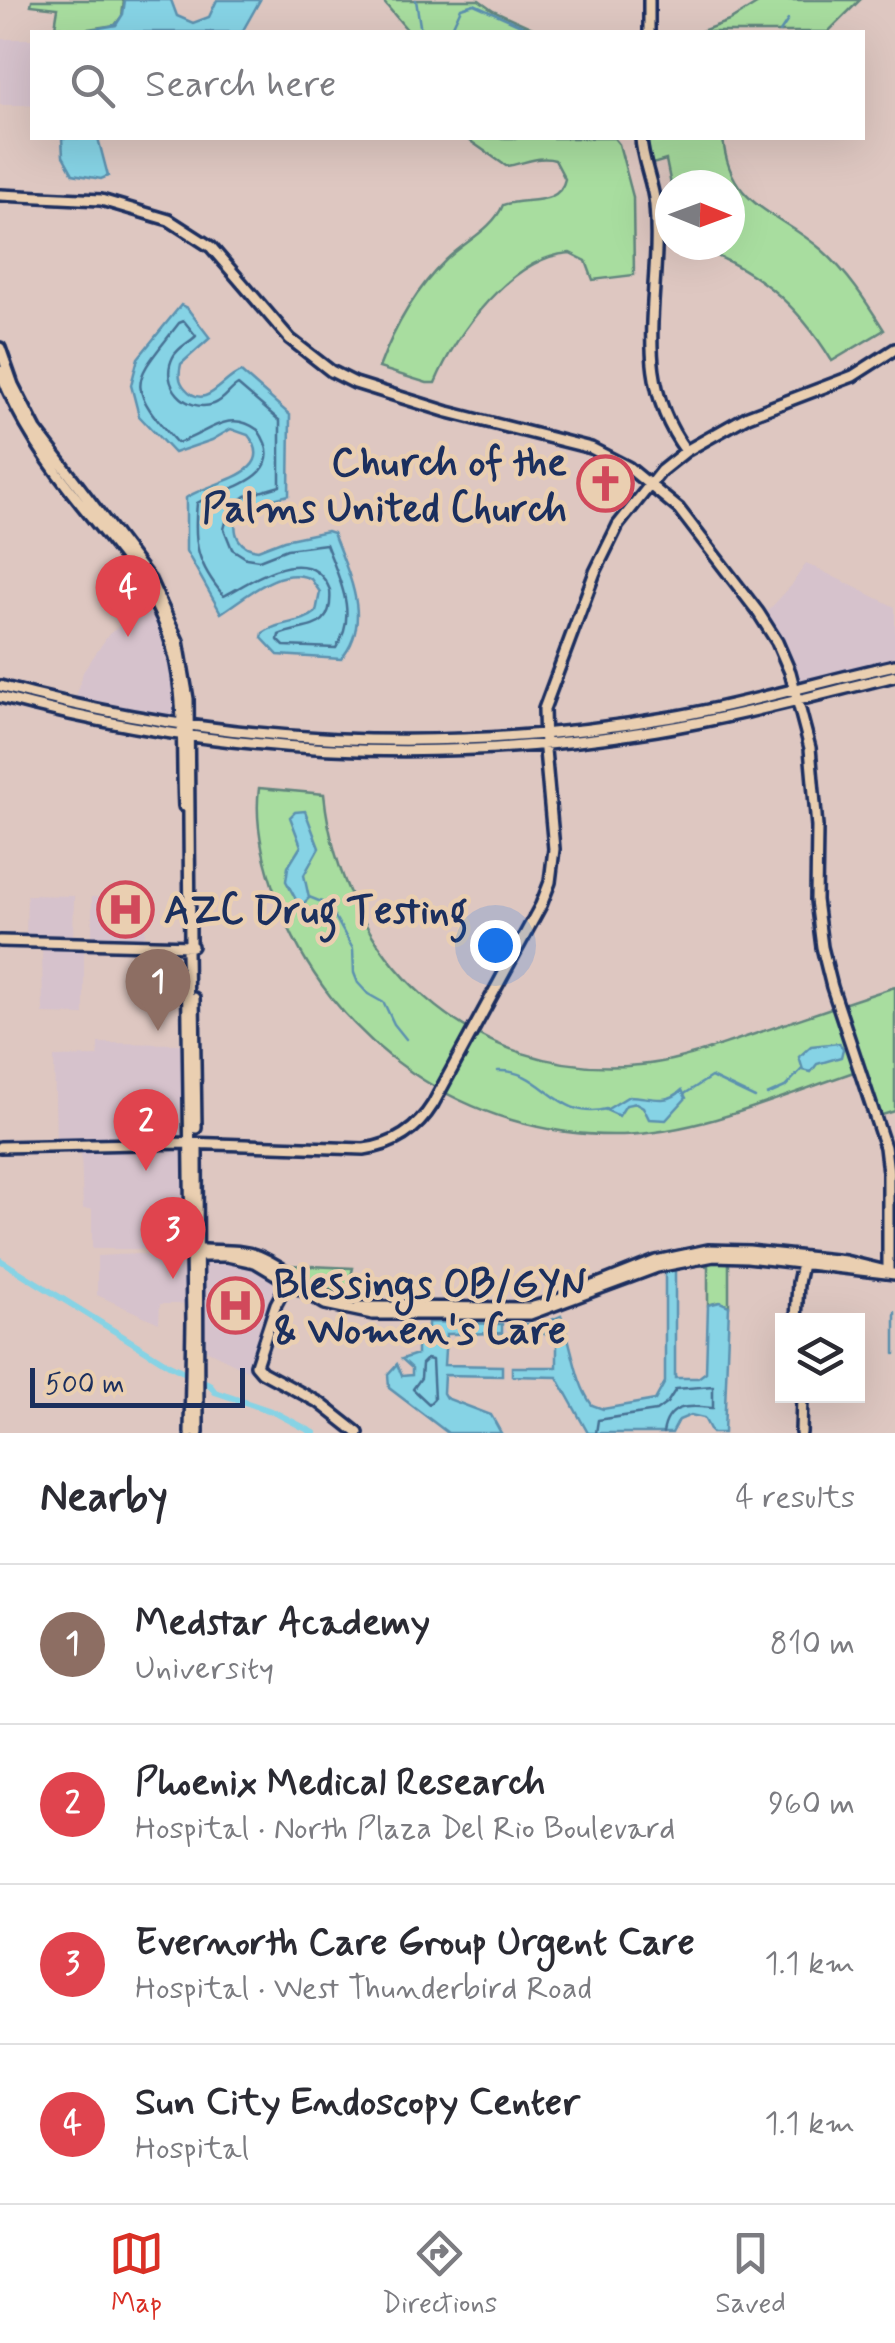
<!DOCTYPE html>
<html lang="en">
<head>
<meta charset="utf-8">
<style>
  :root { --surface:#fff; --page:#f7f7f7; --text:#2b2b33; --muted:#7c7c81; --line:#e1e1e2; --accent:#d93025 }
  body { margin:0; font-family:Mynerve,sans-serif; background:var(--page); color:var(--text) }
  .controls { position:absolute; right:30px; bottom:30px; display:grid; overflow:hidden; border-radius:0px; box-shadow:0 10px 40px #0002 }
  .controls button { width:90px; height:90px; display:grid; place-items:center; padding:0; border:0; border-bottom:2px solid var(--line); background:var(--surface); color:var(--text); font:50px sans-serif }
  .compass { position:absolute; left:655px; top:170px; width:90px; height:90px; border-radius:50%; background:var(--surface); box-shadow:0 10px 40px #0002; rotate:91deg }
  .scale { position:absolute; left:30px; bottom:25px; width:215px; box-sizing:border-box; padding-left:10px; border:5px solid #1b2f5e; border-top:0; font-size:28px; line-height:35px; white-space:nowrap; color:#1b2f5e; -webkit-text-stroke:8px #eacfb1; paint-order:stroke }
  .you { position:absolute; left:495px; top:945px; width:35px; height:35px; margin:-25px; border:8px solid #fff; border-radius:50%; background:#1a73e8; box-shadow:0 0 0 15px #1a73e833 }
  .badge { display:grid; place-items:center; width:65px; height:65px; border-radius:50%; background:var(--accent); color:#fff; font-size:32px; font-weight:700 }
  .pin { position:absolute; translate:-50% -82px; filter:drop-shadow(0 2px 5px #0008) }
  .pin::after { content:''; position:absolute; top:52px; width:35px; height:30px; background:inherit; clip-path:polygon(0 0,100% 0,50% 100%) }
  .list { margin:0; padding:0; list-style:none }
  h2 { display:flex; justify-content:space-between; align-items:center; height:130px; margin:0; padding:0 40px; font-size:42px }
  h2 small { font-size:32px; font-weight:400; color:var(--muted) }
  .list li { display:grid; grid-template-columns:65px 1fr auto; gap:30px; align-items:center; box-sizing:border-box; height:160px; padding:0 40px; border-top:2px solid var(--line) }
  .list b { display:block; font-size:38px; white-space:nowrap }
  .list p { margin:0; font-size:32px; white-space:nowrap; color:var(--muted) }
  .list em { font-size:32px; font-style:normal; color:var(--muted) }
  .icon { flex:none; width:55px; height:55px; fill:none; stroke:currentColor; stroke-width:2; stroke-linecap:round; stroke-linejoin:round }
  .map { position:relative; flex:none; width:895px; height:1433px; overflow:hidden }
  .search { position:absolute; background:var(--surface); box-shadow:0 10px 40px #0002; left:30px; right:30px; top:30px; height:110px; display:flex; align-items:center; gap:25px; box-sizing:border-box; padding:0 35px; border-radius:0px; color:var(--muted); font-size:38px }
  .sheet { height:770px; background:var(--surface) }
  nav { display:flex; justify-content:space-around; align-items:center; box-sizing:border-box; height:140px; border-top:2px solid var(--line); background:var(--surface); font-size:28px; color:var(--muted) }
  nav a { display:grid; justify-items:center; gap:5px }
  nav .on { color:var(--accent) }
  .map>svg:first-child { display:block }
  .built { fill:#d6c2cc }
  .green { fill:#a8dd9f; stroke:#62867e; stroke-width:2.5 }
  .water { fill:#86d3e5; stroke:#5b91af; stroke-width:2.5 }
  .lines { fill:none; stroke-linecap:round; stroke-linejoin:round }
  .shore { stroke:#467194; stroke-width:2.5 }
  .stream { stroke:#5b91af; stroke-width:2.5 }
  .river { stroke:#86d3e5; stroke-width:6 }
  .secondary-casing { stroke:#1b2f5e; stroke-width:16 }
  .secondary { stroke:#eacfb1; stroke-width:9 }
  .labels { text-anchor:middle; stroke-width:9; stroke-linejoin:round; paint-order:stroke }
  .poi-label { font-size:40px; font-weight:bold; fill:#1b2f5e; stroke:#eacfb1; text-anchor:start }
</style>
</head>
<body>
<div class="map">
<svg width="895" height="1433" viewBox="0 0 895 1433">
  <rect width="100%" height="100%" fill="#dec7c1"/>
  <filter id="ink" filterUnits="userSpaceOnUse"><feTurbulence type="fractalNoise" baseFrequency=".01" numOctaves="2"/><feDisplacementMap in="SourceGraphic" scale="20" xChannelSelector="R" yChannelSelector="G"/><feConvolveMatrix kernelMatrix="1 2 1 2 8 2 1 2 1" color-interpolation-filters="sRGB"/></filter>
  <g filter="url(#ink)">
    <path class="built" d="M0,39H32V105H0Z
      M806,563L895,607V662L798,685L764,615L791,586Z
      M152,602L175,669L178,721L75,702L83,672L109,634Z
      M27,895L74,896L73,937L26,936Z
      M92,897L144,898L145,939L92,938Z
      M42,944L84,945V1015L43,1014Z
      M98,1043L184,1044L188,1139L56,1144L54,1057L98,1056Z
      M183,1149L187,1151L188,1245L159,1249H92V1209H83L81,1151Z
      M138,1254L188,1259L189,1304H160L159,1323L97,1295V1256Z
      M227,1258L258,1267L283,1282L255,1374L206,1350L201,1343V1261Z"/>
    <path class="green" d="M32,0H124L122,16L115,25L68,32L61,27H55L58,8L31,5Z
      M382,0H479L493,10L541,32H409Z
      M763,0H860L828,32H699L729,21Z
      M466,138H614L619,144L633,197L634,275L593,280L586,261L570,253C511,257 456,333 435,383H427L379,368C394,328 415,290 446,260C464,242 493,229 503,205C526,197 559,207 565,179L555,160C539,155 523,164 506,166Z
      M643,138H723C729,207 776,210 822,250C848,273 866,301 884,330L832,361C797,303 753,265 687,245H730V185H671L666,160L649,165Z
      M259,788L324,794C341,958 471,1082 640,1065C676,1062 709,1049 743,1038C794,1021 844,1003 895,987V1111L879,1116L863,1069C786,1094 705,1132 623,1135C470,1139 328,1043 277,899C265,866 254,824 259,788Z
      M275,1258L288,1265L353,1268L345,1300L341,1301L275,1261Z
      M729,1258V1306L719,1302L708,1305V1266L694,1265L695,1262Z"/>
    <path class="water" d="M125,0H171L177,16L193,23L209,17L217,0H260L242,32H77L116,25L123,14Z
      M62,138H98L108,176L101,179L73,174L63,156Z
      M181,305L187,308L210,338L181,364C179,373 178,380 185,388C206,413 223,377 241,372L290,415L289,495L250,505L236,518C233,536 240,548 258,550L284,540L327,531L333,533C348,573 374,621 341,659L278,655L262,638L263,633C281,620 301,625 316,612L320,592L311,579C280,564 245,598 221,613L186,551V498C207,482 281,475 248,435L231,429L212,440L174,453L139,416L131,385L138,358Z
      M305,811L319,848L304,875L309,898L300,907L286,881L288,867L301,846L290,817L295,812Z
      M839,1043L843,1049L841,1057L817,1064L811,1072L803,1070L799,1057L811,1046Z
      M682,1090L686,1098L666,1120L649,1119L643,1107L636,1103L626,1105L619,1116L606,1110L629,1096C649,1096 666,1106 682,1090Z
      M675,1269V1378H698L706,1372L708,1305L720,1302L729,1306L724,1433H712L704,1418L691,1415L679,1420L672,1433H588L557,1377L512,1376V1367H557V1339L552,1334L512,1333V1324H543L561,1316C573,1345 574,1380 592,1405L603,1409L655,1400L665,1382V1272Z
      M428,1322L502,1324V1333L446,1334L444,1365L502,1366V1376L444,1375L443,1393L446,1398L491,1415L501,1433H448L389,1388L388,1374L397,1364L402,1376L412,1375V1368L402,1359L417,1354V1344H422L423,1338L428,1337Z"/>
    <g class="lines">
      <path class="shore" d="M184,321L196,336C189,343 178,347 173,357C159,384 186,414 214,404C225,400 229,390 238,385L280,421V486L246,496L230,508L224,529L232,549L246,558L259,560L287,549L326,544C339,579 359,614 336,648L284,646L278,640L279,635C306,624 334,633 330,590C310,540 254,580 224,596C197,564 193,544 197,503C226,487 292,479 258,430C228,407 206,435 177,443C123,382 133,383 179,323Z
        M427,1359L432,1360L434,1399L429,1404L413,1389L421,1378L422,1364Z
        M596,1433L598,1420L656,1411L667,1403L676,1389L713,1386V1408C690,1406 668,1402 663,1433"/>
      <path class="stream" d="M416,0L421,32
        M450,32L461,8L474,4L525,27L527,32
        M780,32L788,20
        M309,897L324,903
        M330,908L353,949L354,973L358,983L368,994L384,1003L394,1024L406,1039
        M498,1071C542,1068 557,1122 606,1109
        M686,1093L711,1077L755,1098
        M767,1095L785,1087L802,1069
        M895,1312V1354"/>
      <path class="river" d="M0,1260L169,1365L209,1384L215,1392L274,1412L314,1433"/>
      <defs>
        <path id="secondary" d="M649,32V0
          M641,138C642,161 653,182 655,205C663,293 628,373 686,451
          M0,195L101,200L169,220L211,247L290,339L331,371L355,383L448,412L591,448L628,467L679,509L758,612L777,642L790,672L810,748L817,827L816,900L822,947L832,987L885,1147L888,1172V1273
          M0,348L13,385L36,430L150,580L178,641L188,699L190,941L187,949L192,1321L190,1433
          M0,371C20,423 50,466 85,509C115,547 150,583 167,630C187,685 181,747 184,806
          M0,686C220,746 448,756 672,717C748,704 821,681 895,665
          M0,697C215,755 438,766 657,730C738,717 816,695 895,676
          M0,941L192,946
          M194,998L196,1128
          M0,1147L186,1143L364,1149C394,1145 417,1130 433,1104L541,905L550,882L554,849L545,750L544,709L595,572L618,525L661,471L686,451L748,416L853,376L895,349
          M197,1148L198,1433
          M193,1249C215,1252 237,1248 258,1256C289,1269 312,1293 344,1304
          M191,1256H227L255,1262L325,1304L373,1314H530L657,1267L714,1256L747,1257L895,1274
          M290,1278L276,1304L256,1365L262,1372L320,1403L358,1433
          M359,1307L529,1308L555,1301L656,1261L708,1250L749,1251L845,1261L886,1271
          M796,1320L798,1283L803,1259
          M801,1433L802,1396"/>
      </defs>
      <use href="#secondary" class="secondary-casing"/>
      <use href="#secondary" class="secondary"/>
    </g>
  </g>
  <defs>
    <symbol id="church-ring" viewBox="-11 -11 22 22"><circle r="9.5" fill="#eacfb1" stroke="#d1495b" stroke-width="1.5"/><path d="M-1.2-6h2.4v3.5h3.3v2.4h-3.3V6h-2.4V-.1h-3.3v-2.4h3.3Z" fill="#d1495b"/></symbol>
    <symbol id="hospital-ring" viewBox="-11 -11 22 22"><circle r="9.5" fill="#eacfb1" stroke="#d1495b" stroke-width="1.5"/><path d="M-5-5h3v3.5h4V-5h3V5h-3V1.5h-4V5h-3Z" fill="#d1495b"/></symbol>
  </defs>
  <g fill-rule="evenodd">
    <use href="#church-ring" x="574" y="452" width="63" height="63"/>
    <use href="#hospital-ring" x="94" y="878" width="63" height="63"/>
    <use href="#hospital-ring" x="204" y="1274" width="63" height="63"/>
  </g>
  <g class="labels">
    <g class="poi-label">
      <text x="567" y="475" text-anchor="end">Church of the<tspan x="567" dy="46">Palms United Church</tspan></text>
      <text x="164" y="923">AZC Drug Testing</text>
      <text x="274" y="1297">Blessings OB/GYN<tspan x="274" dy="46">&amp; Women's Care</tspan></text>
    </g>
  </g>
</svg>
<div class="controls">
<button><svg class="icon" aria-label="layers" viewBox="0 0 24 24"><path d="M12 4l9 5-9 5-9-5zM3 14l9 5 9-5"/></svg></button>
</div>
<svg class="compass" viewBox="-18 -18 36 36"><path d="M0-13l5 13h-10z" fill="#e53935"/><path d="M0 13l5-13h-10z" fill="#7c7c81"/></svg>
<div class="scale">500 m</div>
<div class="you"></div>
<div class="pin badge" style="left:158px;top:1031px;background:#8d6e63">1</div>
<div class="pin badge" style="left:146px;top:1171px;background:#e0444e">2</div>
<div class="pin badge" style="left:173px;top:1279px;background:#e0444e">3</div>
<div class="pin badge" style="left:128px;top:637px;background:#e0444e">4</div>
<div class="search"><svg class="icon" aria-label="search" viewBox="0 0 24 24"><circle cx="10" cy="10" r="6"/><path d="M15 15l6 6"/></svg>Search here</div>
</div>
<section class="sheet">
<h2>Nearby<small>4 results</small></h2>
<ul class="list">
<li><span class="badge" style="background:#8d6e63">1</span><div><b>Medstar Academy</b><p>University</p></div><em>810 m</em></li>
<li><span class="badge" style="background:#e0444e">2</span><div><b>Phoenix Medical Research</b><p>Hospital · North Plaza Del Rio Boulevard</p></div><em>960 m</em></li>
<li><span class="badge" style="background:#e0444e">3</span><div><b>Evernorth Care Group Urgent Care</b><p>Hospital · West Thunderbird Road</p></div><em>1.1 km</em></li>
<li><span class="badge" style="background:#e0444e">4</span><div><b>Sun City Endoscopy Center</b><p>Hospital</p></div><em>1.1 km</em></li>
</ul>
</section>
<nav>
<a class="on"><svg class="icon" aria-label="map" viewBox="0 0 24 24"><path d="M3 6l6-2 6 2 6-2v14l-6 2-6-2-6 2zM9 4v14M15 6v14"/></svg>Map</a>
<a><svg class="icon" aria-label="directions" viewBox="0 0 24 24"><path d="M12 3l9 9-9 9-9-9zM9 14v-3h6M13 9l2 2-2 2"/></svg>Directions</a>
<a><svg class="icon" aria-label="saved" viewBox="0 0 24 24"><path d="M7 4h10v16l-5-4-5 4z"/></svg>Saved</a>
</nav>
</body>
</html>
